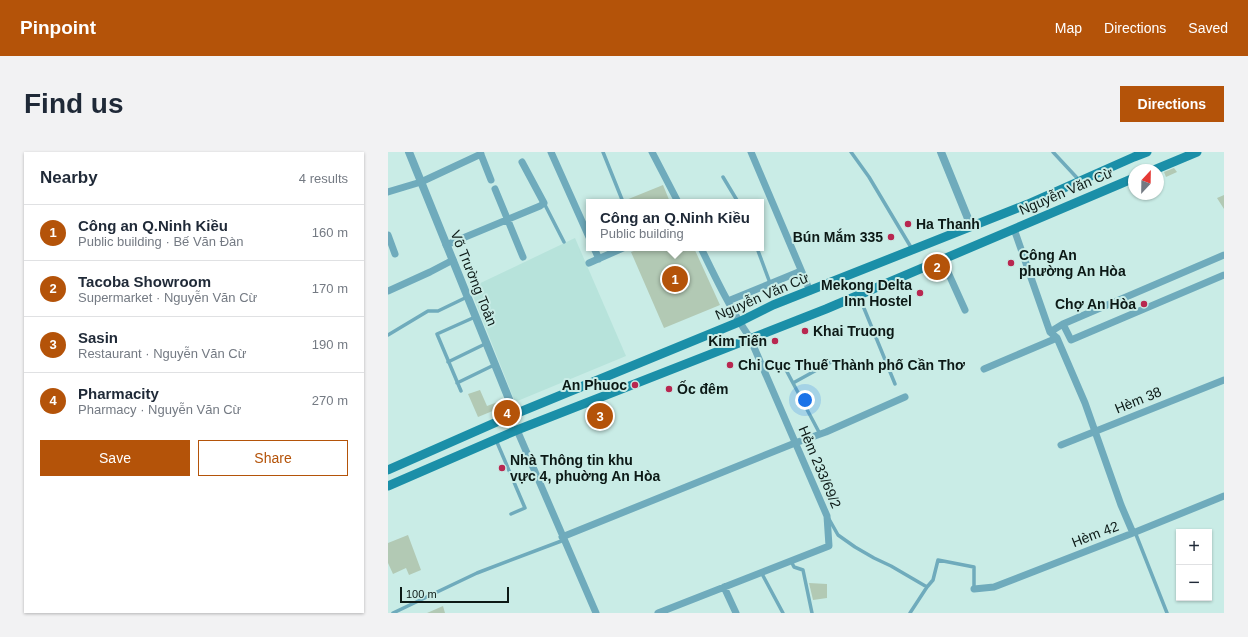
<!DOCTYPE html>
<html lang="en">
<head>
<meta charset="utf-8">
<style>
  :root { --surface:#fff; --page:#f2f2f3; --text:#1f2937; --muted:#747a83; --line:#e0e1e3; --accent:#b45309 }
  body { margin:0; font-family:Helvetica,sans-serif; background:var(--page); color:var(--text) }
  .controls { position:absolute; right:12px; bottom:12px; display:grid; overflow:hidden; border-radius:0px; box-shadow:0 1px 3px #0004 }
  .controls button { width:36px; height:36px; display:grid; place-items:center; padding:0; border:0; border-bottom:1px solid var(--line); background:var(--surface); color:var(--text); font:20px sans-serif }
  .compass { position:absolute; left:740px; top:12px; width:36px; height:36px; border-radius:50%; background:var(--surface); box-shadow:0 1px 3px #0004; rotate:22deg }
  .scale { position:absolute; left:12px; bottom:10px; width:109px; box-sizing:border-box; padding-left:4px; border:2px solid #0c1916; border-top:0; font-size:11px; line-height:14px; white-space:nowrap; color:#0c1916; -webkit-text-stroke:3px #c9ece6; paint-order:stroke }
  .you { position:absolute; left:417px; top:248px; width:14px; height:14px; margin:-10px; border:3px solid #fff; border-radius:50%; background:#1a73e8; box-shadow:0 0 0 6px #1a73e833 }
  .badge { display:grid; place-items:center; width:26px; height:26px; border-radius:50%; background:var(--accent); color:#fff; font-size:13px; font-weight:700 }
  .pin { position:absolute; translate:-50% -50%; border:2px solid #fff; box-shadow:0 1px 4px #0006 }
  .popup { position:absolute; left:198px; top:47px; width:178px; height:52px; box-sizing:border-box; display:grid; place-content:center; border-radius:0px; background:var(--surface); filter:drop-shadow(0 1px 3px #0005); font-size:13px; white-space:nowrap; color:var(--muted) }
  .popup b { font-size:15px; color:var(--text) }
  .popup::after { content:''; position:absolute; left:50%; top:100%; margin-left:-8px; border:8px solid transparent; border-top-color:var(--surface) }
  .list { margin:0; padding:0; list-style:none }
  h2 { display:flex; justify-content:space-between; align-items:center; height:52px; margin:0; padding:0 16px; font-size:17px }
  h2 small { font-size:13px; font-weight:400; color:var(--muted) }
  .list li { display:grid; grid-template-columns:26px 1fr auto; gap:12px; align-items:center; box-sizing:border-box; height:56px; padding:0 16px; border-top:1px solid var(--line) }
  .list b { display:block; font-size:15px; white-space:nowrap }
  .list p { margin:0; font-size:13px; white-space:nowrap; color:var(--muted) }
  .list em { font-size:13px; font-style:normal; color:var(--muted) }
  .actions { display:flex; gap:8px; padding:12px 16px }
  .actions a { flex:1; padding:9px 0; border:1px solid var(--accent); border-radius:0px; text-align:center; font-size:14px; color:var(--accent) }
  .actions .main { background:var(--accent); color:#fff }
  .map { position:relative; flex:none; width:836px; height:461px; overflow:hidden; border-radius:0px }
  header { display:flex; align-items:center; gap:24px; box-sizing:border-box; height:56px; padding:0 20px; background:var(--accent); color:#fff }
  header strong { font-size:19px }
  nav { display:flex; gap:22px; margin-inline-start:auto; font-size:14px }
  .intro { display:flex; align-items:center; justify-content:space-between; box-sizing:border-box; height:96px; padding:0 24px }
  h1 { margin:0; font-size:28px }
  .button { padding:10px 18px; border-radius:0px; background:var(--accent); color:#fff; font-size:14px; font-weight:700 }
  main { display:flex; gap:24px; padding:0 24px }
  aside { flex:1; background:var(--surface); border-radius:0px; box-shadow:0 1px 3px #0004 }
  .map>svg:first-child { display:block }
  .built { fill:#b7e3db }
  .building { fill:#b2c9b4 }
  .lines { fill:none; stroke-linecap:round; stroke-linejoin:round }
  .service { stroke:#6fabbc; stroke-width:3.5 }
  .minor { stroke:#6fabbc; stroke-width:7 }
  .tertiary { stroke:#6fabbc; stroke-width:8 }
  .secondary { stroke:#1b8fa8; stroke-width:9 }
  .poi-dot { fill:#b82750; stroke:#c9ece6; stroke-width:1.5 }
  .labels { text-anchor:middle; stroke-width:4; stroke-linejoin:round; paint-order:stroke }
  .street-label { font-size:14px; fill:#0c1916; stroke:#c9ece6 }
  .poi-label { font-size:14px; font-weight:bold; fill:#0c1916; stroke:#c9ece6; text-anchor:start }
</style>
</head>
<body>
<header>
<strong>Pinpoint</strong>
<nav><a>Map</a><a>Directions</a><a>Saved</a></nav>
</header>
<div class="intro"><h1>Find us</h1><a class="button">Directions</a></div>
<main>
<aside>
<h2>Nearby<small>4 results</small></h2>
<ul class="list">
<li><span class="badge">1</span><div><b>Công an Q.Ninh Kiều</b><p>Public building · Bế Văn Đàn</p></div><em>160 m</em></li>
<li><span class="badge">2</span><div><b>Tacoba Showroom</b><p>Supermarket · Nguyễn Văn Cừ</p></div><em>170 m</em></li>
<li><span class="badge">3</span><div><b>Sasin</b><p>Restaurant · Nguyễn Văn Cừ</p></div><em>190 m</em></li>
<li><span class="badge">4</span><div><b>Pharmacity</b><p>Pharmacy · Nguyễn Văn Cừ</p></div><em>270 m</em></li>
</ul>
<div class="actions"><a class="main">Save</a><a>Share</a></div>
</aside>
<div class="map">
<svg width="836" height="461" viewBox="0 0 836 461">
  <rect width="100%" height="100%" fill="#c9ece6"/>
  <path class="built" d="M187,86L238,204L127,250L82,136Z"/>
  <path class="building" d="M786,16L789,20L778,25L776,20Z
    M275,33L282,50H238V48Z
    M836,43V57L829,46Z
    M254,96H306L332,153L276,176L243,100Z
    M92,238L99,254L115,248L119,257L108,262L107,258L90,265L80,242Z
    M20,383L33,418L21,423L18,416L5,422L0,411V391Z
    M421,431L439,432V446L425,448Z
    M55,454L57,461H39Z"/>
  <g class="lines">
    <path class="service" d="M215,0L235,50
      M463,0L481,25L524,97
      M665,0L691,28
      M335,25L350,50
      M156,51L176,90
      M369,96L382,131
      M471,144L507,232
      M0,183L40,159H50L79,145
      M60,210L99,191
      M397,216L432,282
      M69,231L106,213
      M405,231L445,209
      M73,239L49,182L87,165
      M108,288L137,356L123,362
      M441,367L450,383L467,395L486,406L503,414L539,435
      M747,380L779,461
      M403,409L406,415L415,418L424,461
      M373,420L395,461
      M5,461L89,421L176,388
      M522,461L539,435L545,428L550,408L586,415V437"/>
    <path class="minor" d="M92,0L103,28
      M163,0L201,85
      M264,0L290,50
      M363,0L422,139
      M107,37L135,105
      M0,40L33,30L93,2
      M626,77L662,180L675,172L836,103
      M0,83L7,102
      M58,93L152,54L156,51L134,10
      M206,96L211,107
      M554,107L577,158
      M201,111L235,96
      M0,139L42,120L65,108
      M340,149L413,119
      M675,172L683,188L836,123
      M662,180L669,186L697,251L733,353L745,381
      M596,217L669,186
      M129,278L208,461
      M673,293L836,228
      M174,385L407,291L438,280L517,245
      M336,435L348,461
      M586,437L606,435L745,381L836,344
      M270,461L441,394L439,364L362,186C343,158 328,127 313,96"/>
    <path class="tertiary" d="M21,0L127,262
      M553,0L583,74"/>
    <path class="secondary" d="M766,18L809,0
      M0,318L127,262L351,170L385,153L640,52L746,5L759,0
      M0,334L129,278L438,157L746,26"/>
  </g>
  <g class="poi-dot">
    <circle cx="520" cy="72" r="4"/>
    <circle cx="503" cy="85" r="4"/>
    <circle cx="623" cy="111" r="4"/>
    <circle cx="532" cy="141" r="4"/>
    <circle cx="756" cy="152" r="4"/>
    <circle cx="417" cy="179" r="4"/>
    <circle cx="387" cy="189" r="4"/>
    <circle cx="342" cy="213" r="4"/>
    <circle cx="247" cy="233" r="4"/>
    <circle cx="281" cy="237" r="4"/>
    <circle cx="114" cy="316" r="4"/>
  </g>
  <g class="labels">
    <g class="street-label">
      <text transform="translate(678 39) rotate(-23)" y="5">Nguyễn Văn Cừ</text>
      <text transform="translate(86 126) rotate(68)" y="5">Võ Trường Toản</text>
      <text transform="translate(374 144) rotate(-23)" y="5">Nguyễn Văn Cừ</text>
      <text transform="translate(750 248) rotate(-22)" y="5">Hèm 38</text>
      <text transform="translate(432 315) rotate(67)" y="5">Hẻm 233/69/2</text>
      <text transform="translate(707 382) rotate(-21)" y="5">Hèm 42</text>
    </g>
    <g class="poi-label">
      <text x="528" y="77">Ha Thanh</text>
      <text x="495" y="90" text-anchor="end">Bún Mắm 335</text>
      <text x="631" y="108">Công An<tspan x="631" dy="16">phường An Hòa</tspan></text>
      <text x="524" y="138" text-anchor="end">Mekong Delta<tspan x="524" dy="16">Inn Hostel</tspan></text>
      <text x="748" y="157" text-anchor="end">Chợ An Hòa</text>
      <text x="425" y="184">Khai Truong</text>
      <text x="379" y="194" text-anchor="end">Kim Tiến</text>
      <text x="350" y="218">Chi Cục Thuế Thành phố Cần Thơ</text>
      <text x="239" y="238" text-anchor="end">An Phuoc</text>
      <text x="289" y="242">Ốc đêm</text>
      <text x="122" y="313">Nhà Thông tin khu<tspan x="122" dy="16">vực 4, phuờng An Hòa</tspan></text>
    </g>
  </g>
</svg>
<div class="controls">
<button>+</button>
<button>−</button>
</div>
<svg class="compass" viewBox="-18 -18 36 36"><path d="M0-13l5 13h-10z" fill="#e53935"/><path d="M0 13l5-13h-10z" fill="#747a83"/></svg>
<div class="scale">100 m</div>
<div class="you"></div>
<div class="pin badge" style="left:287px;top:127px">1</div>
<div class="popup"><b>Công an Q.Ninh Kiều</b>Public building</div>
<div class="pin badge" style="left:549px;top:115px">2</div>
<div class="pin badge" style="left:212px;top:264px">3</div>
<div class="pin badge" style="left:119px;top:261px">4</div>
</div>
</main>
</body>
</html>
